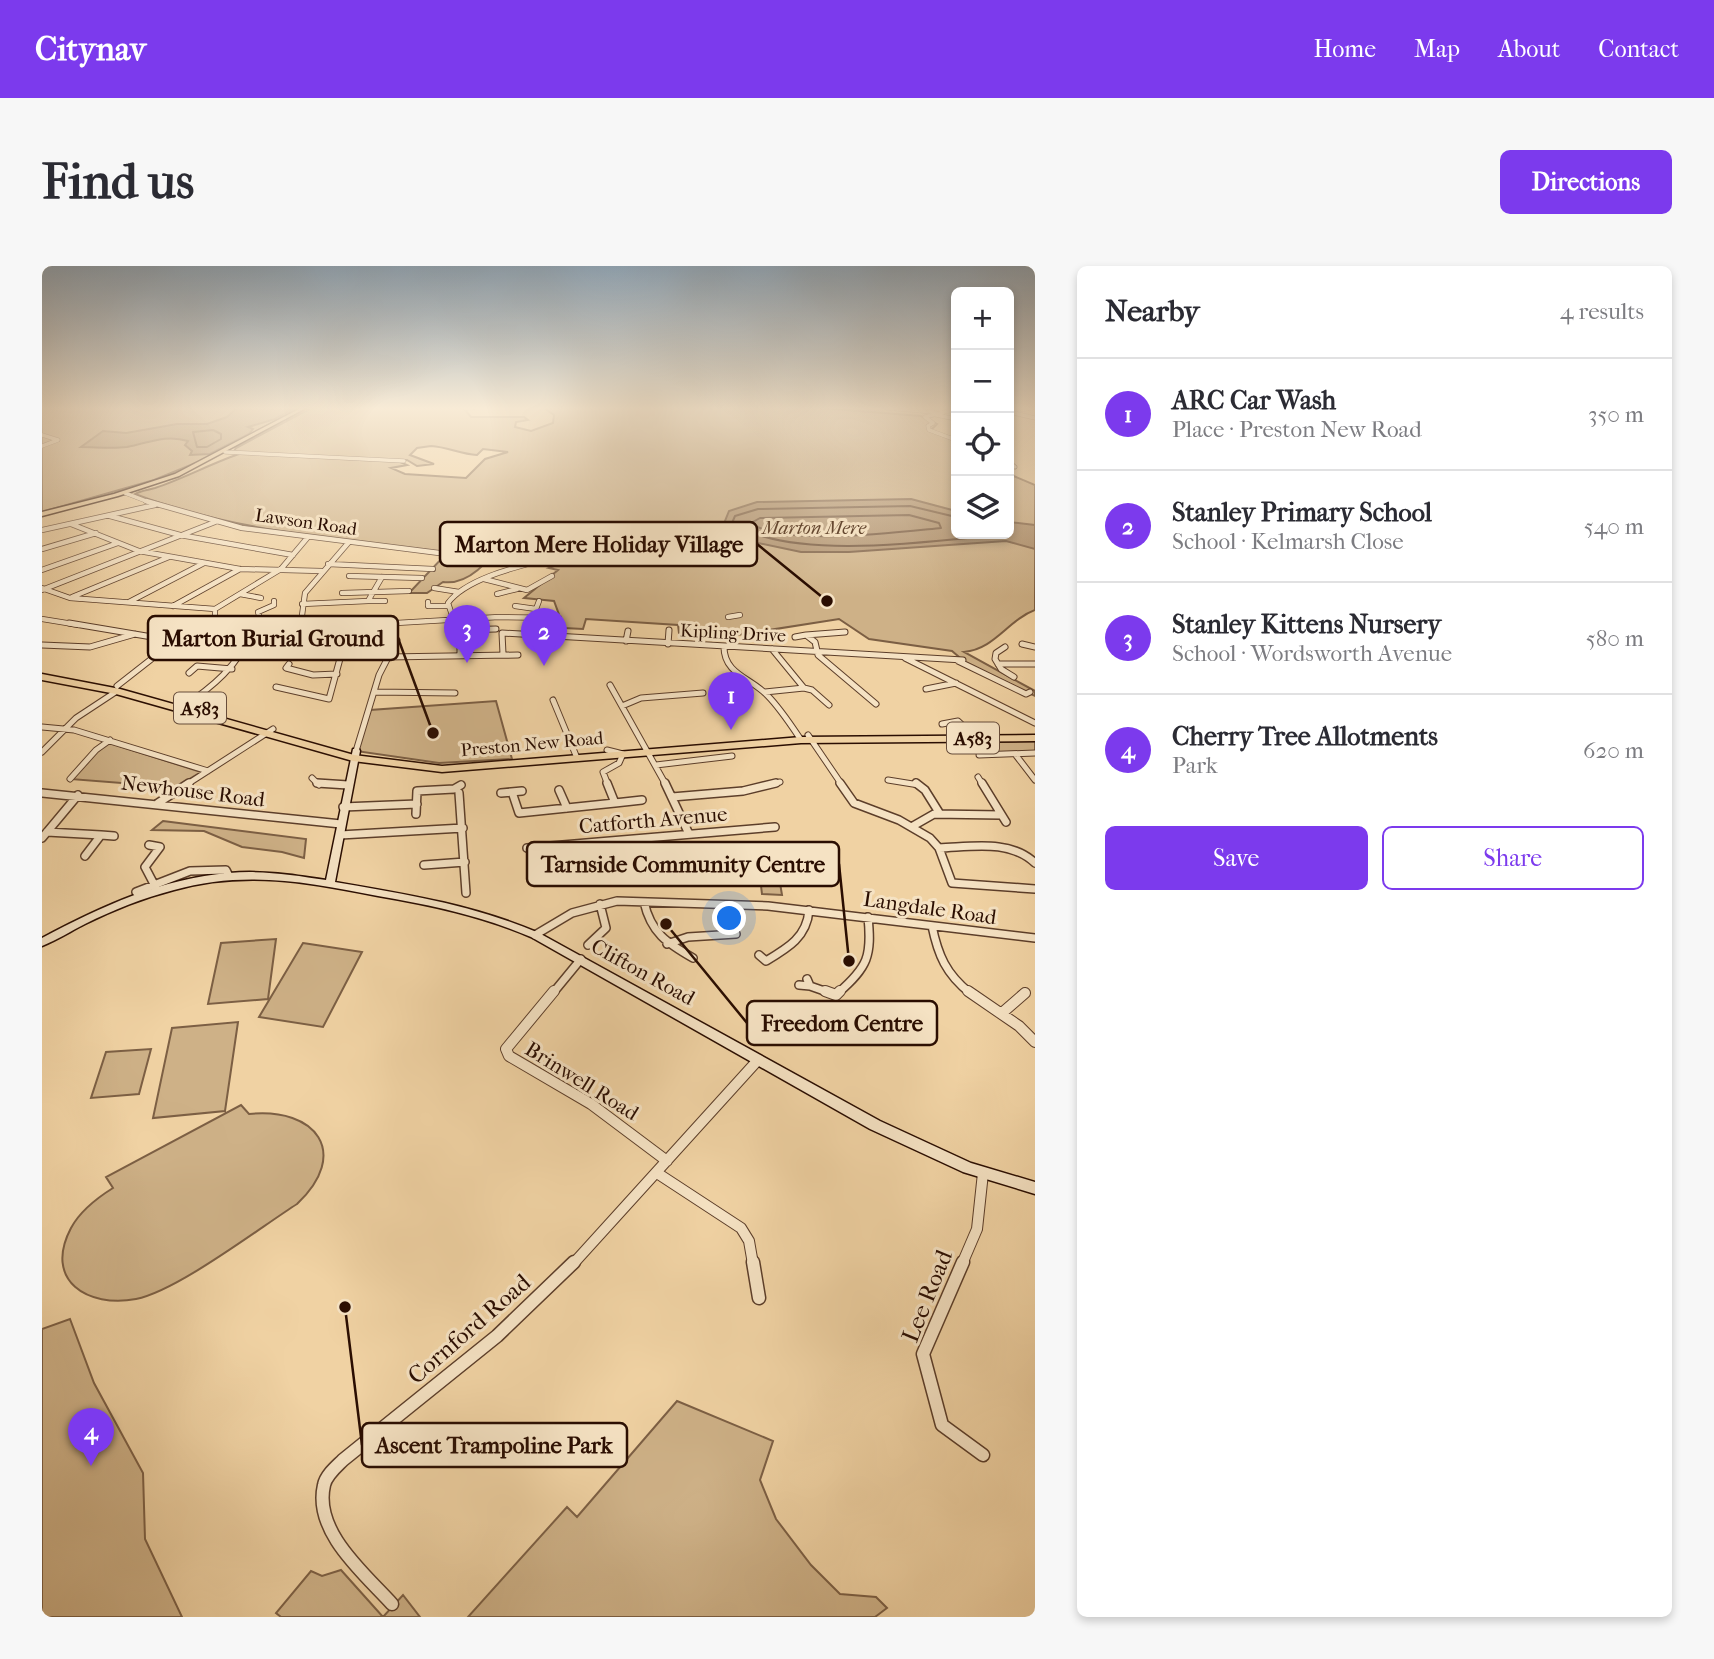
<!DOCTYPE html>
<html lang="en">
<head>
<meta charset="utf-8">
<style>
  :root { --surface:#fff; --page:#f7f7f7; --text:#2b2b33; --muted:#7c7c81; --line:#e1e1e2; --accent:#7c3aed }
  body { margin:0; font-family:"IM FELL French Canon",serif; background:var(--page); color:var(--text) }
  .controls { position:absolute; right:21px; top:21px; display:grid; overflow:hidden; border-radius:10px; box-shadow:0 4px 10px #0003 }
  .controls button { width:63px; height:63px; display:grid; place-items:center; padding:0; border:0; border-bottom:2px solid var(--line); background:var(--surface); color:var(--text); font:35px sans-serif }
  .you { position:absolute; left:688px; top:653px; width:24px; height:24px; margin:-18px; border:5px solid #fff; border-radius:50%; background:#1a73e8; box-shadow:0 0 0 10px #1a73e833 }
  .badge { display:grid; place-items:center; width:46px; height:46px; border-radius:50%; background:var(--accent); color:#fff; font-size:23px; font-weight:700 }
  .pin { position:absolute; translate:-50% -58px; filter:drop-shadow(0 2px 4px #0008) }
  .pin::after { content:''; position:absolute; top:37px; width:24px; height:21px; background:inherit; clip-path:polygon(0 0,100% 0,50% 100%) }
  .list { margin:0; padding:0; list-style:none }
  h2 { display:flex; justify-content:space-between; align-items:center; height:91px; margin:0; padding:0 28px; font-size:30px }
  h2 small { font-size:23px; font-weight:400; color:var(--muted) }
  .list li { display:grid; grid-template-columns:46px 1fr auto; gap:21px; align-items:center; box-sizing:border-box; height:112px; padding:0 28px; border-top:2px solid var(--line) }
  .list b { display:block; font-size:26px; white-space:nowrap }
  .list p { margin:0; font-size:23px; white-space:nowrap; color:var(--muted) }
  .list em { font-size:23px; font-style:normal; color:var(--muted) }
  .actions { display:flex; gap:14px; padding:21px 28px }
  .actions a { flex:1; padding:16px 0; border:2px solid var(--accent); border-radius:10px; text-align:center; font-size:24px; color:var(--accent) }
  .actions .main { background:var(--accent); color:#fff }
  .icon { flex:none; width:38px; height:38px; fill:none; stroke:currentColor; stroke-width:2; stroke-linecap:round; stroke-linejoin:round }
  .map { position:relative; flex:none; width:993px; height:1351px; overflow:hidden; border-radius:10px }
  header { display:flex; align-items:center; gap:42px; box-sizing:border-box; height:98px; padding:0 35px; background:var(--accent); color:#fff }
  header strong { font-size:33px }
  nav { display:flex; gap:38px; margin-inline-start:auto; font-size:24px }
  .intro { display:flex; align-items:center; justify-content:space-between; box-sizing:border-box; height:168px; padding:0 42px }
  h1 { margin:0; font-size:49px }
  .button { padding:18px 32px; border-radius:10px; background:var(--accent); color:#fff; font-size:24px; font-weight:700 }
  main { display:flex; gap:42px; padding:0 42px }
  aside { flex:1; background:var(--surface); border-radius:10px; box-shadow:0 4px 10px #0003 }
  .map>svg:first-child { display:block }
  .green { fill:#ceb187; stroke:#7c5f44; stroke-width:2; fill-rule:evenodd }
  .water { fill:#ad8f6c; stroke:#795b41; stroke-width:2 }
  .lines { fill:none; stroke-linecap:round; stroke-linejoin:round }
  .shore { stroke:#6c4e36; stroke-width:2 }
  .street-far5-casing { stroke:#5c3e2a; stroke-width:4.5 }
  .street-far4-casing { stroke:#5c3e2a; stroke-width:6 }
  .street-far3-casing { stroke:#5c3e2a; stroke-width:7 }
  .street-far2-casing { stroke:#5c3e2a; stroke-width:10 }
  .street-far1-casing { stroke:#5c3e2a; stroke-width:12 }
  .street-casing { stroke:#5c3e2a; stroke-width:15 }
  .secondary-casing { stroke:#2a0d01; stroke-width:3 }
  .primary-casing { stroke:#2a0d01; stroke-width:3 }
  .highway-casing { stroke:#2a0d01; stroke-width:3 }
  .street-far5 { stroke:#f5e2c3; stroke-width:3.5 }
  .street-far4 { stroke:#f5e2c3; stroke-width:4.5 }
  .street-far3 { stroke:#f5e2c3; stroke-width:5 }
  .street-far2 { stroke:#f5e2c3; stroke-width:7 }
  .street-far1 { stroke:#f5e2c3; stroke-width:10 }
  .street { stroke:#f5e2c3; stroke-width:12 }
  .secondary { fill:#f5e2c3; fill-rule:evenodd }
  .primary { fill:#f0d2a3; fill-rule:evenodd }
  .highway { fill:#f0d2a3; fill-rule:evenodd }
  .labels { text-anchor:middle; stroke-width:6; stroke-linejoin:round; paint-order:stroke }
  .far-street-label { font-size:18px; fill:#2a0d01; stroke:#f5e2c3 }
  .far-water-label { font-size:19px; font-style:italic; fill:#654831; stroke:#f5e2c3 }
  .shield { fill:#f5e2c3; stroke:#674d3b; stroke-width:2 }
  .shield-label { font-size:19px; font-weight:bold; fill:#2a0d01 }
  .street-label { font-size:21px; fill:#2a0d01; stroke:#f5e2c3 }
  .near-street-label { font-size:24px; fill:#2a0d01; stroke:#f5e2c3 }
  .leader { fill:none; stroke:#2a0d01; stroke-width:2.5 }
  .callout-dot { fill:#2a0d01; stroke:#f5e2c3; stroke-width:2.5 }
  .callout { fill:#f5e2c3; stroke:#2a0d01; stroke-width:2.5 }
  .callout-label { font-size:23px; text-anchor:middle; font-weight:bold; fill:#2a0d01 }
</style>
</head>
<body>
<header>
<strong>Citynav</strong>
<nav><a>Home</a><a>Map</a><a>About</a><a>Contact</a></nav>
</header>
<div class="intro"><h1>Find us</h1><a class="button">Directions</a></div>
<main>
<div class="map">
<svg width="993" height="1351" viewBox="0 0 993 1351">
  <rect width="100%" height="100%" fill="#f0d2a3"/>
  <filter id="stains"><feTurbulence type="fractalNoise" baseFrequency=".00286" numOctaves="4"/><feColorMatrix values="0 0 0 0 .2 0 0 0 0 .09 0 0 0 0 .02 0 0 0 .5 -.17"/></filter>
  <radialGradient id="worn" r=".72"><stop offset=".6" stop-color="#630" stop-opacity="0"/><stop offset="1" stop-color="#630" stop-opacity=".3"/></radialGradient>
  <path class="green" d="M0,142H258L156,196L112,214L0,246Z
    M269,142H431L423,144L429,151H482L486,154L474,156L473,161L489,165L511,157L512,149L502,142H779L879,150L895,158L888,165L914,175V268H967V208L993,219V344C966,354 953,383 922,386L993,425V430L924,397L910,385L827,373L797,353L689,370L637,367L636,359L544,353L541,363L522,362L512,335L482,332L516,304L507,302L515,299L538,267H466C453,288 429,320 401,316L385,327H367L405,287C301,273 192,266 93,228C97,225 106,224 113,222C143,212 172,196 200,187L192,185L194,182ZM389,180C406,181 418,188 435,189L441,183L466,186L443,193L424,212L363,208L349,202L365,199L356,195L365,194L375,200L392,198L368,189L375,182Z
    M454,435L470,493L397,497L314,485L328,444Z
    M993,475V487L937,489L920,476Z
    M65,476L159,506L129,524L118,520L28,513Z
    M121,555L264,573L262,592L240,586L200,581L162,565L110,564Z
    M717,603L736,605L740,629L720,628Z
    M234,673L226,733L166,738L179,677Z
    M261,677L320,686L281,761L217,751Z
    M196,756L183,845L111,852L130,762Z
    M109,783L97,828L49,832L64,786Z
    M199,839L207,848C274,841 309,887 255,938C216,963 135,1025 94,1033C46,1042 1,1015 29,962C38,945 55,932 71,922L64,911Z
    M28,1053L52,1117L101,1207L103,1273L140,1351H0V1063Z
    M635,1135L731,1175L718,1214L734,1253L769,1299L798,1328L834,1331L845,1342L833,1351H426L525,1241L535,1251Z
    M299,1304L341,1351L361,1329L378,1351H239L234,1347L269,1305L280,1310Z"/>
  <path class="water" d="M195,142H253L233,153L206,161L211,163L207,168L168,188L148,189L150,185L143,179L146,175C123,168 107,177 85,181C70,183 54,181 39,181L61,165L84,167L135,158H165L185,151Z
    M869,233L914,245V268H967V256L993,259V283L964,275L807,286H759L697,273L681,260L687,245L715,236Z"/>
  <g class="lines">
    <path class="shore" d="M171,164L179,168V173L165,181H155L151,166Z
      M867,249L897,257L899,262C858,266 740,281 709,257L718,252Z
      M914,251L868,240L716,243L693,250L690,257C750,296 892,275 963,268"/>
    <defs>
      <path id="street-far5" d="M423,142H431
        M845,142L891,146
        M914,143L883,151L891,157L886,160L887,164L914,174
        M977,144L990,142
        M967,146L993,152
        M894,149L914,153
        M0,169L16,174L0,180
        M183,186L362,195
        M967,196L973,201
        M83,227L109,237"/>
      <path id="street-far4" d="M104,235L200,262L405,288
        M68,250L138,269L251,289
        M29,258L97,285L198,303L280,305
        M0,264L113,239
        M0,283L54,267
        M461,289L459,286L466,279L507,280
        M286,298L391,303
        M0,304L76,277
        M307,310L380,312
        M442,313L485,324L510,310
        M0,322L28,332L173,343
        M392,322L417,326
        M0,324L173,256
        M300,327L367,325
        M198,328L219,332
        M455,328L475,323
        M30,331L127,291
        M326,335H343
        M87,336L162,297
        M386,336V340H407
        M260,338L326,335L340,311
        M131,340L198,303
        M473,340L494,343L497,335
        M173,343L239,303L266,271
        M173,343V359
        M686,351L698,349
        M0,353L37,359
        M286,355V359
        M412,355L406,337C423,314 470,302 497,295L514,270L473,267
        M201,356L219,353
        M219,356L216,346L232,339V335
        M259,357L263,327L307,276
        M337,358L457,351L517,352
        M259,359L300,355L338,359"/>
      <path id="street-far3" d="M27,357L122,373L276,357
        M173,357V368
        M337,358L348,357
        M418,361V390
        M418,364L454,363
        M803,366L764,369L773,376L776,389L834,438
        M753,371L764,369
        M584,375L586,365
        M626,378L627,364
        M980,378L993,381
        M0,379L48,381L93,368
        M682,381C682,408 709,412 725,429C738,442 749,459 759,474
        M963,381L954,387L953,393L959,403L972,411
        M204,382L346,391L476,389
        M501,382L505,381L502,370
        M730,383L762,422L770,424L787,439
        M282,388L288,378L286,357
        M461,388L460,367L921,394
        M863,392L993,457
        M916,395L984,428L988,426
        M247,398L244,402L271,409L295,408
        M956,398H993
        M147,407L155,400L190,403
        M568,419L624,519
        M75,420L135,373
        M234,421L287,433L299,389
        M884,423L914,417
        M333,426L413,427
        M723,426L762,422
        M511,434L535,492
        M580,440L599,432L661,427
        M139,442C171,421 196,400 211,364
        M900,458L916,455L930,468
        M0,461L32,464L166,505
        M766,469L800,519
        M565,484L581,488L577,497L561,506L566,519
        M314,485L337,409L355,374L337,358L329,357
        M0,486L34,452L75,425
        M973,488L993,514
        M937,489L993,487
        M614,499L690,490
        M936,511L941,519
        M270,512L277,519
        M28,513L54,484L68,474
        M846,514L877,519
        M144,519L231,463
        M727,519L738,516"/>
      <path id="street-far2" d="M275,517L306,519
        M623,517L647,568
        M798,517L812,537L857,554L888,572L897,582L910,617L993,623
        M874,517L883,524L898,548
        M940,517L964,556
        M517,524L525,542
        M470,526L477,547L573,537L565,517
        M0,527L299,558
        M417,527L424,627
        M459,527L480,525
        M630,531L701,525L734,517
        M116,537L147,517
        M573,537L600,534
        M301,541L375,538
        M374,548L375,525L412,523L419,519
        M871,560L892,548L959,549
        M5,566L59,569L43,590
        M59,569L72,570
        M298,569L421,562
        M0,572L36,529
        M107,579L118,581L103,601L114,622
        M485,582L733,561
        M897,582C929,581 968,573 993,597
        M382,599L423,596
        M94,626L148,605L184,604L187,610
        M602,636C609,667 625,677 651,692
        M890,660C896,689 904,708 928,727
        M493,669L530,647L575,635L726,640L993,672
        M625,678L646,671L694,668
        M546,679L564,662L558,638
        M717,689L724,695C746,682 765,671 767,644
        M765,713L768,720L788,727
        M757,719L768,720
        M511,727L539,693
        M796,727C826,701 830,690 826,651"/>
      <path id="street-far1" d="M512,725L464,783L467,790L549,838L625,895
        M783,725L794,729L798,725
        M926,725L977,760L993,776
        M960,747L983,727
        M615,907L699,962L707,975L711,998
        M531,998L716,794
        M920,998L935,963L941,907"/>
      <path id="street" d="M711,996L717,1032
        M921,996L881,1088L900,1159L941,1189
        M350,1338C323,1308 271,1266 282,1219C284,1209 294,1201 301,1194L455,1070L532,996"/>
      <path id="secondary" d="M311,483H317L318,485L293,616C363,628 432,639 497,667L838,855L929,897L993,916V928L921,906L828,863L489,671C440,650 389,639 336,630C266,616 202,604 132,624C101,632 71,644 43,658C29,665 15,674 0,680V672C58,641 121,612 187,607C220,604 252,609 284,614Z"/>
      <path id="primary" d="M259,142H264L137,210L76,230L0,250V246L72,228L133,208Z"/>
      <path id="highway" d="M0,408L78,423L312,489L400,500L759,471L993,469V475L759,477L400,506L311,495L74,428L0,414Z"/>
    </defs>
    <use href="#street-far5" class="street-far5-casing"/>
    <use href="#street-far4" class="street-far4-casing"/>
    <use href="#street-far3" class="street-far3-casing"/>
    <use href="#street-far2" class="street-far2-casing"/>
    <use href="#street-far1" class="street-far1-casing"/>
    <use href="#street" class="street-casing"/>
    <use href="#secondary" class="secondary-casing"/>
    <use href="#primary" class="primary-casing"/>
    <use href="#highway" class="highway-casing"/>
    <use href="#street-far5" class="street-far5"/>
    <use href="#street-far4" class="street-far4"/>
    <use href="#street-far3" class="street-far3"/>
    <use href="#street-far2" class="street-far2"/>
    <use href="#street-far1" class="street-far1"/>
    <use href="#street" class="street"/>
    <use href="#secondary" class="secondary"/>
    <use href="#primary" class="primary"/>
    <use href="#highway" class="highway"/>
  </g>
  <linearGradient id="sky" x2="0" y2="1"><stop stop-color="#90a5b6"/><stop offset="0.43" stop-color="#f8ebd6"/><stop offset="1" stop-color="#f8ebd6" stop-opacity="0"/></linearGradient>
  <rect width="993" height="331" fill="url(#sky)"/>
  <g class="labels">
    <g class="far-street-label">
      <text transform="translate(264 256) rotate(8)" y="6">Lawson Road</text>
      <text transform="translate(691 367) rotate(3)" y="6">Kipling Drive</text>
      <text transform="translate(490 478) rotate(-5)" y="6">Preston New Road</text>
    </g>
    <g class="far-water-label">
      <text x="772" y="268">Marton Mere</text>
    </g>
    <g class="shield">
      <rect x="132" y="426.5" width="52" height="31" rx="5"/>
      <rect x="905" y="456.5" width="52" height="31" rx="5"/>
    </g>
    <g class="shield-label">
      <text x="158" y="449">A583</text>
      <text x="931" y="479">A583</text>
    </g>
    <g class="street-label">
      <text transform="translate(151 525) rotate(7)" y="7">Newhouse Road</text>
      <text transform="translate(611 554) rotate(-5)" y="7">Catforth Avenue</text>
      <text transform="translate(888 642) rotate(8)" y="7">Langdale Road</text>
      <text transform="translate(601 706) rotate(29)" y="7">Clifton Road</text>
      <text transform="translate(540 815) rotate(32)" y="7">Brinwell Road</text>
    </g>
    <g class="near-street-label">
      <text transform="translate(885 1030) rotate(-68)" y="8">Lee Road</text>
      <text transform="translate(427 1063) rotate(-41)" y="8">Cornford Road</text>
    </g>
  </g>
  <path class="leader" d="M785 335L715 278M391 467L356 372M807 695L797 598M624 658L705 757M303 1041L320 1179"/>
  <g class="callout-dot">
    <circle cx="785" cy="335" r="7"/>
    <circle cx="391" cy="467" r="7"/>
    <circle cx="807" cy="695" r="7"/>
    <circle cx="624" cy="658" r="7"/>
    <circle cx="303" cy="1041" r="7"/>
  </g>
  <g class="callout">
    <rect x="398" y="256" width="317" height="44" rx="7"/>
    <rect x="106" y="350" width="250" height="44" rx="7"/>
    <rect x="485" y="576" width="312" height="44" rx="7"/>
    <rect x="705" y="735" width="190" height="44" rx="7"/>
    <rect x="320" y="1157" width="265" height="44" rx="7"/>
  </g>
  <g class="callout-label">
    <text x="557" y="286">Marton Mere Holiday Village</text>
    <text x="231" y="380">Marton Burial Ground</text>
    <text x="641" y="606">Tarnside Community Centre</text>
    <text x="800" y="765">Freedom Centre</text>
    <text x="452" y="1187">Ascent Trampoline Park</text>
  </g>
  <rect width="100%" height="100%" filter="url(#stains)"/>
  <rect width="100%" height="100%" fill="url(#worn)"/>
</svg>
<div class="controls">
<button>+</button>
<button>−</button>
<button><svg class="icon" aria-label="locate" viewBox="0 0 24 24"><circle cx="12" cy="12" r="6"/><path d="M12 2v4M12 18v4M2 12h4M18 12h4"/></svg></button>
<button><svg class="icon" aria-label="layers" viewBox="0 0 24 24"><path d="M12 4l9 5-9 5-9-5zM3 14l9 5 9-5"/></svg></button>
</div>
<div class="you"></div>
<div class="pin badge" style="left:689px;top:464px">1</div>
<div class="pin badge" style="left:502px;top:400px">2</div>
<div class="pin badge" style="left:425px;top:397px">3</div>
<div class="pin badge" style="left:49px;top:1200px">4</div>
</div>
<aside>
<h2>Nearby<small>4 results</small></h2>
<ul class="list">
<li><span class="badge">1</span><div><b>ARC Car Wash</b><p>Place · Preston New Road</p></div><em>350 m</em></li>
<li><span class="badge">2</span><div><b>Stanley Primary School</b><p>School · Kelmarsh Close</p></div><em>540 m</em></li>
<li><span class="badge">3</span><div><b>Stanley Kittens Nursery</b><p>School · Wordsworth Avenue</p></div><em>580 m</em></li>
<li><span class="badge">4</span><div><b>Cherry Tree Allotments</b><p>Park</p></div><em>620 m</em></li>
</ul>
<div class="actions"><a class="main">Save</a><a>Share</a></div>
</aside>
</main>
</body>
</html>
